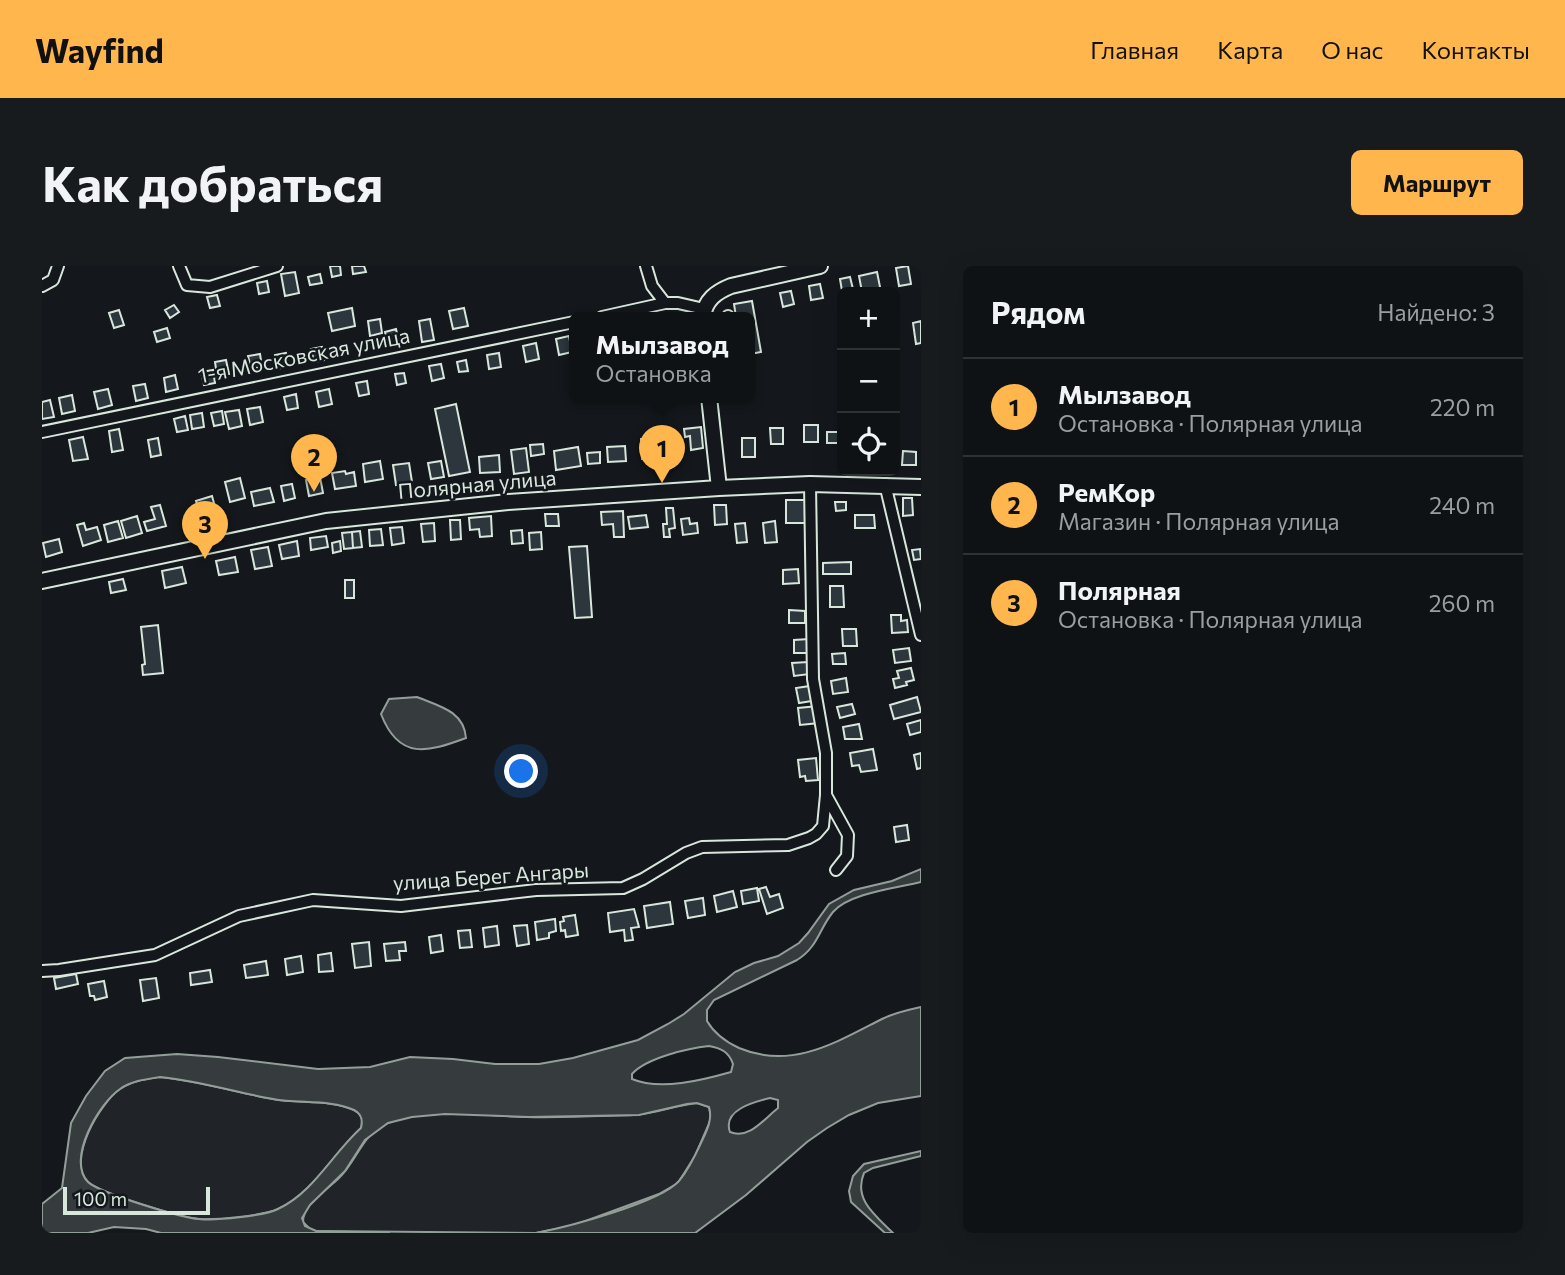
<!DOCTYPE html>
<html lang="ru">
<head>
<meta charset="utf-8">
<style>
  :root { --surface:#0f1215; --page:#181b1e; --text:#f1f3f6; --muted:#9b9ea0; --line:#2f3234; --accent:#ffb74d }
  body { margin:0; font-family:Commissioner,sans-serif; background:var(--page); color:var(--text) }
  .controls { position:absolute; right:21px; top:21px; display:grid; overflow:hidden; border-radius:10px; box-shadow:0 7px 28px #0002 }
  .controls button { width:63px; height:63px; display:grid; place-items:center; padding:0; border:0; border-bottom:2px solid var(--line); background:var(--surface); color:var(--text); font:35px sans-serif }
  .scale { position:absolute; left:21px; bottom:18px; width:147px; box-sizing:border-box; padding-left:7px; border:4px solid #d8e6dc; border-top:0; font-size:19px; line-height:24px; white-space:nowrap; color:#d8e6dc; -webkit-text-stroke:5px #14181c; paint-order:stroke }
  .you { position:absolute; left:480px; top:506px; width:24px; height:24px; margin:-18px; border:5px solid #fff; border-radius:50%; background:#1a73e8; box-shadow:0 0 0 10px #1a73e833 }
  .badge { display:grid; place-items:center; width:46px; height:46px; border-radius:50%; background:var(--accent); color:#111; font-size:23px; font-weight:700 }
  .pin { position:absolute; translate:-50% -58px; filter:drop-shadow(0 2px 4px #0008) }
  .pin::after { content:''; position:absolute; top:37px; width:24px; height:21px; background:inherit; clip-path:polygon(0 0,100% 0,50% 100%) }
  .popup { position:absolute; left:527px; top:46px; width:186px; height:91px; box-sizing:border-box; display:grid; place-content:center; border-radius:10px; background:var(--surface); filter:drop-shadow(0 2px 5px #0005); font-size:23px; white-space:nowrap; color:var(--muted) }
  .popup b { font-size:26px; color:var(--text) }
  .popup::after { content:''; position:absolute; left:50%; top:100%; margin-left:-14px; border:14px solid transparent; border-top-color:var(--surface) }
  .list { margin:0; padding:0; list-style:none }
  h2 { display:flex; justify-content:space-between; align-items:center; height:91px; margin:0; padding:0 28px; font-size:30px }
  h2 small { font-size:23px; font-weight:400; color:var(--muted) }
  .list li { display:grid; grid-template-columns:46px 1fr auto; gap:21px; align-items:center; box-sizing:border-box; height:98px; padding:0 28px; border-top:2px solid var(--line) }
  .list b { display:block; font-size:26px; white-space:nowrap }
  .list p { margin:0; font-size:23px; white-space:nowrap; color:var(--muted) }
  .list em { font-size:23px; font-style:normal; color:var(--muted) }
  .icon { flex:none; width:38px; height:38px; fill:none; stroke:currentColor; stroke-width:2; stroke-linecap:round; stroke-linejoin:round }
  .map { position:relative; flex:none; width:879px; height:967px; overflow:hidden; border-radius:10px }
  header { display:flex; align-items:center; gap:42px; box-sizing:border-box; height:98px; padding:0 35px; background:var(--accent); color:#111 }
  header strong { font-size:33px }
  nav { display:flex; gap:38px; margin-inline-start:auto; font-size:24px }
  .intro { display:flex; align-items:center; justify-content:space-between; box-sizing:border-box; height:168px; padding:0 42px }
  h1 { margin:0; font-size:49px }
  .button { padding:18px 32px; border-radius:10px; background:var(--accent); color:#111; font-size:24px; font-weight:700 }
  main { display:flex; gap:42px; padding:0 42px }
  aside { flex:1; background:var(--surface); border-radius:10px; box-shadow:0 7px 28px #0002 }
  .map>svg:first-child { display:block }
  .green { fill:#202428; stroke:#939e99; stroke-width:2 }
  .water { fill:#363b3e; stroke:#939e99; stroke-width:2; fill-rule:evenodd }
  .building { fill:#2c363c; stroke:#d8e6dc; stroke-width:2 }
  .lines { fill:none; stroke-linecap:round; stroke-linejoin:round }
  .minor-casing { stroke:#d8e6dc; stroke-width:14 }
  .major-casing { stroke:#d8e6dc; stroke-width:18 }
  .minor { stroke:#14181c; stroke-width:10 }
  .major { stroke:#14181c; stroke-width:14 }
  .labels { text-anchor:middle; stroke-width:5; stroke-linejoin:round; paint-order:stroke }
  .street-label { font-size:21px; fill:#d8e6dc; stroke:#14181c }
</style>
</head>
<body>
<header>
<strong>Wayfind</strong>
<nav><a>Главная</a><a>Карта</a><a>О нас</a><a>Контакты</a></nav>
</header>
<div class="intro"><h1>Как добраться</h1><a class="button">Маршрут</a></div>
<main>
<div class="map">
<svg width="879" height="967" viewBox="0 0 879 967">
  <rect width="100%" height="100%" fill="#14181c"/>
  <path class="green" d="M118,811C157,815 193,826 231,833C257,838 288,833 312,844C320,848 321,854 319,862C291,888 271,927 236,943C221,950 173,954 157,953C140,952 58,927 46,916C24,894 58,837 78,823C89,815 105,813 118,811Z
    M655,837L667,841L669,852L666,860L653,890L636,917L617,928L530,960L494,967L274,965L268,963L261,956C261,937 285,924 297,912C315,895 321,866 346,857C389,840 440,850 485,851C521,852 557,850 592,849C613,848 634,839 655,837Z"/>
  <path class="water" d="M375,431C397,440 422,445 424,472C386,486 357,495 339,448L347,433Z
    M879,603V616C855,622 807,627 791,646C777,663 776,681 755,694L672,734L665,744V755C672,767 684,776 697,782C749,804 793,777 838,754C851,747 865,744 879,741V830L836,837L807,849L785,862L765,876L704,929L653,967H494C525,961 617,937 637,915C646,904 653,890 659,877C664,866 671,854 667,841L655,837L645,838L597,849L487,851L403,848L370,851L346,857L323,874L303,905L268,939L260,952L263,960L274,965L348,967H119L104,963L72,961L46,967H0V938L20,922L29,857L44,830L63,805L83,792L135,788L176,791L276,803L328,801L368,791L411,793L453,798H497L531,792L596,774L626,758L642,748L693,706L712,697L736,690L757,677L766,667L787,638L812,624L850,615ZM667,780C679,782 687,786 691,798L689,806C661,814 618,825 590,813V808C604,792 647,782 667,780ZM118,811C157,815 193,826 231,833C257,838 288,833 312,844C320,848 321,854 319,862C290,888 271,927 236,943C222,950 173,955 157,953C140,952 57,927 46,916C24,894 57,837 78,823C89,815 105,813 118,811ZM728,832L736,834V842C722,853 707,874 688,866C680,844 712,836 728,832Z
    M879,885V890L831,902L822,907C811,933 833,949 851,967H843L809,936L807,925L811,910L822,898Z"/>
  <path class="building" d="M288,0H298L299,9L290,11Z
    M310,0H322L324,6L311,8Z
    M866,0L869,18L857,20L854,2Z
    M253,6L257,27L243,30L239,8Z
    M835,6L839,26H820L817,10Z
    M278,8L280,17L268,19L266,11Z
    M808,11L811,23L800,25L798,13Z
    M225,15L227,26L217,28L215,17Z
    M778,18L781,32L769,34L767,20Z
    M749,25L752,38L741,41L738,27Z
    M175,29L178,40L168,42L165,31Z
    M710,35L719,86L708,88V51H694L692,38Z
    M132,39L137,46L128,52L123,44Z
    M310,42L313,60L290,65L286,47Z
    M422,42L426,60L411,63L407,45Z
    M77,44L82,59L72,62L67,47Z
    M338,53L340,67L328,70L326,55Z
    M388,53L392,74L380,76L377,55Z
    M879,55V77L874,78L871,57Z
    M125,62L128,72L115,76L112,66Z
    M354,63L357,77L346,79L343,66Z
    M527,70L530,86L517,89L514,73Z
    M494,77L497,93L484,96L481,80Z
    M280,81L283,94L272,96L269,83Z
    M244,87L247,100L235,103L233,89Z
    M457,87L459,101L447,103L445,89Z
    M218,88L220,101L209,103L206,90Z
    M184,94L187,108L175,110L173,96Z
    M424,94L426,105L417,106L415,96Z
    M399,98L402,112L390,115L387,100Z
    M171,104L173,117L162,119L159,106Z
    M362,107L364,117L355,119L353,108Z
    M133,109L136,123L124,126L122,112Z
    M325,115L327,128L317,130L314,117Z
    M103,118L106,132L94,135L91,120Z
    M66,123L70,139L56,143L52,126Z
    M287,123L290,138L277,141L274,126Z
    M254,128L256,142L245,144L242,131Z
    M30,129L33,145L20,148L17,132Z
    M8,134L12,151L0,153V136Z
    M414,138L428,206L407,210L393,143Z
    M218,141L221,156L208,159L205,143Z
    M197,144L200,160L187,163L183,146Z
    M180,145L182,158L172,160L169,147Z
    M160,147L162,161L150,163L148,149Z
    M143,150L146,164L135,166L132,153Z
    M762,159H776V176H762Z
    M659,161L661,182L649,184L648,170L643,171L642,163Z
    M728,162H741V178H729Z
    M77,163L81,184L70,186L67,165Z
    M785,166H797L798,177H785Z
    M41,171L46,193L31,195L27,174Z
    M116,172L119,189L109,191L106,174Z
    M618,172L619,192L600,193L599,173Z
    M700,172H713V191H700Z
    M501,178L502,188L489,190L488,179Z
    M583,180L584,195L566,196L565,181Z
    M623,180H634L635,194L623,195Z
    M536,181L539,200L514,204L512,185Z
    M484,182L487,206L472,208L469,184Z
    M861,185L874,186V199H860Z
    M558,186V197L546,198L545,187Z
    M457,189L458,206L438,207L437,191Z
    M338,195L341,213L323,216L321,198Z
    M399,195L402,211L389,213L386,197Z
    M367,197L370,216L354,219L351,199Z
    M303,205L304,208L312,206L314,220L293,223L290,207Z
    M278,211L281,227L267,230L264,214Z
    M198,212L203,232L188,236L183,216Z
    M250,218L253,232L242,235L239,220Z
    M228,222L232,236L212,240L209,226Z
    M170,230L175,248L159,252L154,235Z
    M861,232H870L871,249L861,250Z
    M744,234H765V257H744Z
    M793,236H804V244L794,245Z
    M118,239L124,260L105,265L102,256L113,253L109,241Z
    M672,239H684L685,258L673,259Z
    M624,242H631L633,262L627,263L628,271H622L621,258H625Z
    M581,245L582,271H572L571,258L560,259L559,246Z
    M503,248H516L517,260H504Z
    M604,249L606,261L588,263L586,251Z
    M813,249H832L833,262H813Z
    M95,250L100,267L84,272L79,255Z
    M449,250L450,270L438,271L437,263L428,264L427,252Z
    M647,252L648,258L655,257L656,267L641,269L639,253Z
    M408,254H418L419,273L409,274Z
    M76,255L81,272L66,276L62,259Z
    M733,255L735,276L723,277L721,257Z
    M42,257L44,264L55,261L59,274L41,280L35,259Z
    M392,257L393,275L381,276L379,258Z
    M703,257L705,276L695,277L693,258Z
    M360,261L362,277L350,279L348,262Z
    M339,263L341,279L328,280L327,264Z
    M480,264L481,277L470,278L469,265Z
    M318,265L320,281L311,282L310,266Z
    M310,266L311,282L302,283L300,267Z
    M499,266L500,283L488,284L487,267Z
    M284,270L286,281L269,284L268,272Z
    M17,273L20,286L4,291L1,277Z
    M255,275L257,290L240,293L237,279Z
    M298,275L299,285L291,287L290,277Z
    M545,280L550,351L533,352L527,281Z
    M226,281L230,300L213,303L209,284Z
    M878,283L879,293L872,294L870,284Z
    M193,291L196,306L177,309L174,295Z
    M809,296V308H781V297Z
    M140,301L144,317L123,322L120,305Z
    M756,303L757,317L741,318V304Z
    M81,313L84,324L69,327L67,316Z
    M303,314H312V332H303Z
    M788,320H801L802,341H788Z
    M747,344L763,345V357H747Z
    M849,349H859V355L865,354L866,366L850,367Z
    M116,359L121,407L101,409L100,399L103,398L99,361Z
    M800,363H814L815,380H801Z
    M767,373L768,387H752V374Z
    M867,382L869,395L853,397L851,384Z
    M803,387L804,398H791L790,388Z
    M766,396L768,408L752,410L750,397Z
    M869,402L872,414L864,416L865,419L853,422L851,413L857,412L855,405Z
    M804,412L806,426L791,428L789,415Z
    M768,420L770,435L757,437L754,422Z
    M875,431L879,446L852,453L848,439Z
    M810,438L813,448L798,452L795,441Z
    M776,440L777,457L758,459L756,442Z
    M879,454V466L868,469L865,458Z
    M817,458L820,473H803L801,461Z
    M831,483L835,504L819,506L817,499L810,500L808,487Z
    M879,487V502L875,503L872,489Z
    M774,492L776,514L764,515L763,510L758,511L756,494Z
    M865,559L867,574L854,576L852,561Z
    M724,621L728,631L737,628L741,642L725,648L717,623Z
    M715,622L717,635L701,638L699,625Z
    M691,625L695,641L675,646L672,630Z
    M661,632L663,649L646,652L643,635Z
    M628,636L631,658L605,662L602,640Z
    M592,643L597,661L589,662L591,674L583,675L582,664L568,666L566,647Z
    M533,649L536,669L524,671L523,664L519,665L518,656L522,655L521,651Z
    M513,653L514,665L507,667V672L495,674L493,656Z
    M485,659L487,678L475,680L472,660Z
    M455,660L457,679L443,681L441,662Z
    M428,664L430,681L418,682L416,665Z
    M399,669L401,685L389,687L387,671Z
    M327,676L329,700L313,702L310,678Z
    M363,676L364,685H357L358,694L344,695L342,678Z
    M289,687L291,705L277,706L276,689Z
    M259,690L261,706L245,709L243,693Z
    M224,695L226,709L204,712L202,699Z
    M168,704L170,716L149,719L148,707Z
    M34,708L36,718L14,723L12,712Z
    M114,712L117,732L101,735L98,714Z
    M62,715L65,731L53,734L52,730H48L46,718Z"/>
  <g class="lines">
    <defs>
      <path id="minor" d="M137,0L145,19L168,21L235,0
        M604,0L610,20L623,37
        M0,20L11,14L16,0
        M686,50V51
        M560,51L623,37H636L662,43
        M0,166L532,56
        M768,218L771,413L784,487V529L806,569L805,590L794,604
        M843,218L879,369
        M0,705L17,704L113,689L197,650L271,634L359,640L494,624L581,622L601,613L644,587L660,581L746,579L767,572L774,568L781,560L784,529"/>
      <path id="major" d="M661,51C663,34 674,26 689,20L778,0
        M667,131L677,222
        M0,315L284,255L466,236L677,222L768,218L879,221"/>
    </defs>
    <use href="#minor" class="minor-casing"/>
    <use href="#major" class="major-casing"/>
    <use href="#minor" class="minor"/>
    <use href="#major" class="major"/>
  </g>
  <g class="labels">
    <g class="street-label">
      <text transform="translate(262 90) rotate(-11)" y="7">1-я Московская улица</text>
      <text transform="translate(435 219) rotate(-5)" y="7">Полярная улица</text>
      <text transform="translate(449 611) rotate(-4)" y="7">улица Берег Ангары</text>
    </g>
  </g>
</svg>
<div class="controls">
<button>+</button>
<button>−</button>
<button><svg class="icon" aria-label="locate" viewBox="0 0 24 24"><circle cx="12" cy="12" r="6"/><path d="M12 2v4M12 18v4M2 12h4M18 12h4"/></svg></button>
</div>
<div class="scale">100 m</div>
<div class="you"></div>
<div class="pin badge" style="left:620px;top:217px">1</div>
<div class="popup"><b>Мылзавод</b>Остановка</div>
<div class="pin badge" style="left:272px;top:226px">2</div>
<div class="pin badge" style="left:163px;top:293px">3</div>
</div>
<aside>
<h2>Рядом<small>Найдено: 3</small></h2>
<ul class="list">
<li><span class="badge">1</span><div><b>Мылзавод</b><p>Остановка · Полярная улица</p></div><em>220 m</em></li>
<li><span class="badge">2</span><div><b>РемКор</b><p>Магазин · Полярная улица</p></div><em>240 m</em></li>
<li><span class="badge">3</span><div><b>Полярная</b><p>Остановка · Полярная улица</p></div><em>260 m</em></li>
</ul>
</aside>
</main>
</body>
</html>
